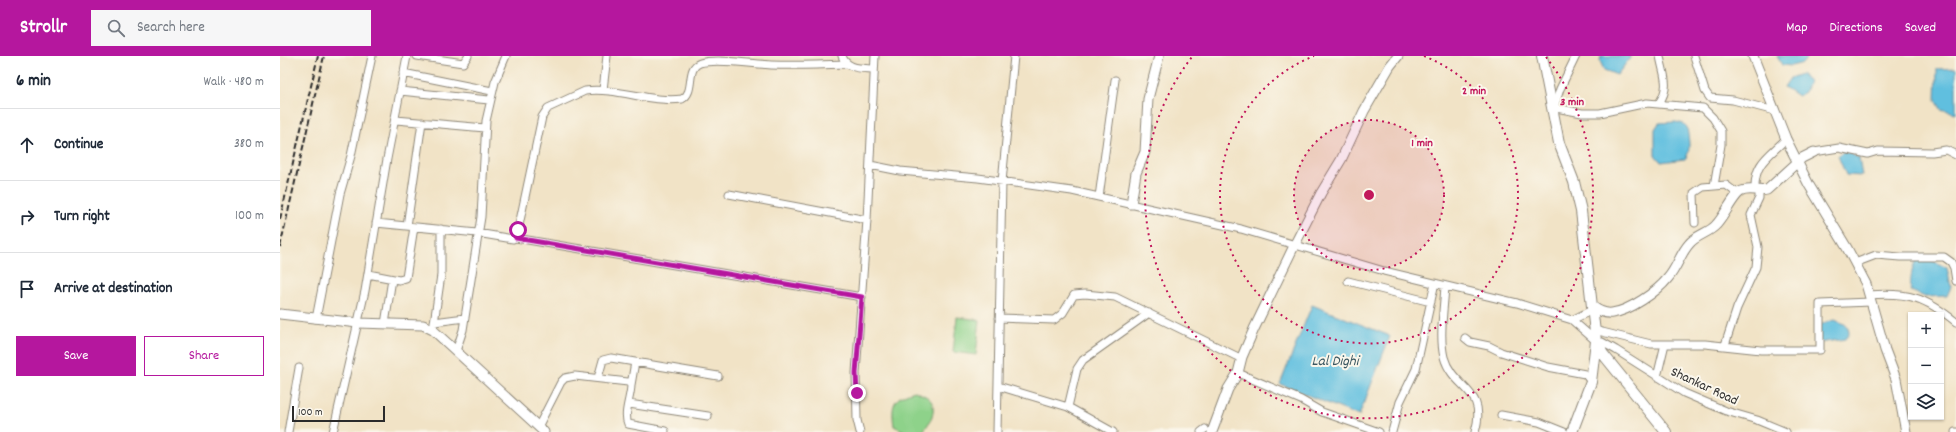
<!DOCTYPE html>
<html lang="en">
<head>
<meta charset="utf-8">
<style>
  :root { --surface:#fff; --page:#f6f6f7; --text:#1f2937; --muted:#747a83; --line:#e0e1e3; --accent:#b5179e }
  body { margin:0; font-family:Dekko,sans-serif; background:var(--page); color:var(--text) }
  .controls { position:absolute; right:12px; bottom:12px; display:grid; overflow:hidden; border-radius:0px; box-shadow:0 1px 3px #0004 }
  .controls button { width:36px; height:36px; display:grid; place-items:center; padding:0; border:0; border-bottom:1px solid var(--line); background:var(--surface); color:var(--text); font:20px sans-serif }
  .scale { position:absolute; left:12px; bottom:10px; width:93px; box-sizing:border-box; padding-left:4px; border:2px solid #2b2b2b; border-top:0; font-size:11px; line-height:14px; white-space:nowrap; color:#2b2b2b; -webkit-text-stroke:3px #fbf7ec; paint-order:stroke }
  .stop { position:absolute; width:12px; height:12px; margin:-9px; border:3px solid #b5179e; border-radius:50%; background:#fff }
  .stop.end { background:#b5179e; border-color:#fff; box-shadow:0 1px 4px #0008 }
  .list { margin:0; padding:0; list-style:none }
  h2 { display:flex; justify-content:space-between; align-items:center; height:52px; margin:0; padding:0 16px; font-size:17px }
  h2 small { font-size:13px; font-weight:400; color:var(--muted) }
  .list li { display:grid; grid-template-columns:26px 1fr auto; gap:12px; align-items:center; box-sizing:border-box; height:72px; padding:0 16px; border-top:1px solid var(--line) }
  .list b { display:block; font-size:15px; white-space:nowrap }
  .list em { font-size:13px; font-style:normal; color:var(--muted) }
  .actions { display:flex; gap:8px; padding:12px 16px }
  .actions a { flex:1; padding:9px 0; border:1px solid var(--accent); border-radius:0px; text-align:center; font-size:14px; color:var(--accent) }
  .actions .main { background:var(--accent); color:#fff }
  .icon { flex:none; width:22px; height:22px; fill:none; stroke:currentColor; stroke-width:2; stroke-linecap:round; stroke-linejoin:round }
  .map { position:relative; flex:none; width:1676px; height:376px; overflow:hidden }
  header { display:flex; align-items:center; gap:24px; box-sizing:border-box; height:56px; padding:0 20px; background:var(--accent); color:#fff }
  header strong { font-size:19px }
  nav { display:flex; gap:22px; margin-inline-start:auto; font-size:14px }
  .search { width:280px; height:36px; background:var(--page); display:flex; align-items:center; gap:10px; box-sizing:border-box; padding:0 14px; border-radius:0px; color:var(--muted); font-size:15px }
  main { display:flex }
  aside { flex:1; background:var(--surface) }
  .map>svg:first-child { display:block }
  .green { fill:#8ed28a; stroke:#5c7e5a }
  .water { fill:#61bfdf; stroke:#467585 }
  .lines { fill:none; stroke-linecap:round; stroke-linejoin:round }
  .street-casing { stroke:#8e8778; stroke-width:9 }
  .secondary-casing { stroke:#8e8778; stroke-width:11 }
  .primary-casing { stroke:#8e8778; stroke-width:12 }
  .street { stroke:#fff; stroke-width:7 }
  .secondary { stroke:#fff; stroke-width:9 }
  .primary { stroke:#fff; stroke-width:10 }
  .rail { stroke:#2b2b2b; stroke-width:2; stroke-dasharray:6 3; stroke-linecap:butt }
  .route { stroke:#b5179e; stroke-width:5 }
  .ring { fill:none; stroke:#c2185b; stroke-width:2; stroke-dasharray:2 4 }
  .labels { text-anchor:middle; stroke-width:4; stroke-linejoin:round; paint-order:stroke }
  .street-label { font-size:14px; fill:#2b2b2b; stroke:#fbf7ec }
  .water-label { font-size:15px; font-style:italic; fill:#3b5761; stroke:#fbf7ec }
  .centre { fill:#c2185b; stroke:#fbf7ec; stroke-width:2 }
  .ring-label { font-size:12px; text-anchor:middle; font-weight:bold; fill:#c2185b; stroke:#fbf7ec; stroke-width:4; stroke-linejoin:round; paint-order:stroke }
</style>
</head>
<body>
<header>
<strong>Strollr</strong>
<div class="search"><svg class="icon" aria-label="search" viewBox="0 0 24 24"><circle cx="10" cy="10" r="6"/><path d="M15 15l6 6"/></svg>Search here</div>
<nav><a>Map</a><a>Directions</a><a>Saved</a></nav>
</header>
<main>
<aside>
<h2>6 min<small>Walk · 480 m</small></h2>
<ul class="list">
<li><svg class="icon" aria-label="ahead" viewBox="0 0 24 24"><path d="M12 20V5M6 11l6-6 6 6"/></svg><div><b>Continue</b></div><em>380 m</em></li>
<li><svg class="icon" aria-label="right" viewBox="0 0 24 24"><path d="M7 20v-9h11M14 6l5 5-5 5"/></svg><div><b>Turn right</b></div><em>100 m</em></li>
<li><svg class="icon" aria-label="arrive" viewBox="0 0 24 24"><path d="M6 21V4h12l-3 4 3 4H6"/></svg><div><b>Arrive at destination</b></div></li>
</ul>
<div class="actions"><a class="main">Save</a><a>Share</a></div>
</aside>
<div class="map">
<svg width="1676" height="376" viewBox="0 0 1676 376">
  <rect width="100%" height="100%" fill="#fbf7ec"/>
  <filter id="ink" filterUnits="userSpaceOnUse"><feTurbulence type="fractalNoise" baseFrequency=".025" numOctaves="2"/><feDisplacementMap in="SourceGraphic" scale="8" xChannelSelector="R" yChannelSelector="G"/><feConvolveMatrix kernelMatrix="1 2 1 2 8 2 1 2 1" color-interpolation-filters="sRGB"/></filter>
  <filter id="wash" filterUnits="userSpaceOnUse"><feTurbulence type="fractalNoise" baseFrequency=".012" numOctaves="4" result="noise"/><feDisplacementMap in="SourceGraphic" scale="16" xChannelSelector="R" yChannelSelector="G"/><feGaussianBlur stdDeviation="0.9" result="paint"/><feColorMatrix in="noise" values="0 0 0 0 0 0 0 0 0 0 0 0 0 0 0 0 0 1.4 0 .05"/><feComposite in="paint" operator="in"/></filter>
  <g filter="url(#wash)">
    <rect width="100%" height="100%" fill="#f1e3c6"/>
    <path class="green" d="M677,261L700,264L696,299L673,296Z
      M635,335C639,337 644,339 647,341C660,350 650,368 642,376H626L614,370C611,348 613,341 635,335Z"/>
    <path class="water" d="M1321,0H1350V2L1337,19L1324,14L1320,5Z
      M1497,0H1528L1523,7L1511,10L1502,9Z
      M1676,12V57L1661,53L1656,44L1657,13Z
      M1521,18L1529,25L1525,36L1518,40L1504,31L1510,22Z
      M1396,66L1404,68L1407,71C1408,81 1412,95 1405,103L1381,106L1375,99V73L1379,67Z
      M1564,95L1579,102L1582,120L1566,119L1558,100Z
      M1637,203L1651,204L1667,212L1671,231L1667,240L1645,241L1631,235C1630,223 1631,214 1637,203Z
      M1032,249L1110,280L1079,360L1000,328Z
      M1554,264C1563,267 1569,268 1569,278L1565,283L1538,287L1539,269Z"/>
  </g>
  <g filter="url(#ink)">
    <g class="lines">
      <defs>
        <path id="street" d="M137,0L183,7L188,0
          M562,0C567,14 582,12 594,13
          M1414,0L1425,35L1430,42L1453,44L1495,55
          M123,17L212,35
          M323,34L327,0
          M120,35L209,44
          M1379,47C1391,30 1383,18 1380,0
          M1271,51L1302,57H1320L1367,47L1423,52L1433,62L1441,75V89L1434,130
          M1274,52L1280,33L1296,0
          M116,64L205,72
          M1534,96L1559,92L1588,98L1598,95L1652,96L1666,94L1676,99
          M590,109L620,115L698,122L792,135L961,173L1104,215L1237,247L1292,264L1316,285L1322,286L1336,294L1404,337L1446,355L1477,364L1506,376
          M1475,134C1474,107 1488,101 1506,83
          M449,138L587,164
          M819,141L835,24
          M96,167L197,177L233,183L236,182L238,174L262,61L268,52L305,35C338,31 369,47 402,43C416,36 405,12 420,7C436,2 473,8 491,9C516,10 542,9 567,8
          M1415,167L1414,137L1423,131L1446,129L1454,135L1459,137
          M127,170L142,66
          M236,182L582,241
          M1575,207L1596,199L1620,201H1664L1671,206L1674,212L1676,225
          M88,218L119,224L126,222L134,171
          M1068,225L1151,246
          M1165,230C1164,250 1159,281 1164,301C1173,334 1208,332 1195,376
          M1589,239C1628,236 1645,241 1676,266
          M719,262L774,264L783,257L794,239L805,238L835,241L958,301H962
          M36,263L60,138L71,100L92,0
          M1292,264L1312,254
          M154,266L185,262
          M105,268L112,223
          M153,274L161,219V173
          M1314,274L1371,288H1425L1481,294H1540V248L1591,246
          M1185,282L1190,286L1209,290L1221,296L1268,311L1305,318L1311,326
          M1445,289L1457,252L1476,211L1478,191L1471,159L1479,142V136
          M176,295L183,274L201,161L206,65L215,26L226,0
          M958,317L1021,344L1042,356L1099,376
          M1377,321L1385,288
          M318,322L323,304L331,302L438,320
          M351,329L355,306
          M718,330L788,351L797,313L803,304L869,257
          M349,348L428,360
          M788,351L833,376
          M1221,359L1259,366L1284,376
          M258,371L281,326L285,322L295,320L348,326L351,329C351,341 343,357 348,368L385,375
          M8,376L19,312
          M53,376L85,235L107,103L127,0
          M580,376L577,364L576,317L587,164L595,0
          M717,376L722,126L734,0
          M921,376L925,373
          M1112,376L1120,346L1136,313L1154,231
          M1675,376H1676"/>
        <path id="secondary" d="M1473,0L1506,83L1529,129L1567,192L1586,228L1605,294L1616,323L1626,376
          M851,148L856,117L865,96L868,43L879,0
          M1312,250C1318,254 1324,258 1332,257C1349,255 1377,236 1388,222C1397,212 1400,198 1409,188C1416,179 1429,177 1436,169C1444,161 1452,142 1460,136C1468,131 1478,136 1487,134L1522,102L1534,96
          M0,258L78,267L143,269L153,274L264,376
          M932,376L948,333L958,317L962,301L974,273L1014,190L1041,137L1061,104L1084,55L1110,10L1118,0"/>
        <path id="primary" d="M1262,0L1279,87L1294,126L1301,155L1316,285L1311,326L1292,376
          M1316,285L1323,298L1386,376"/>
      </defs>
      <use href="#street" class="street-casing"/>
      <use href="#secondary" class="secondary-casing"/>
      <use href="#primary" class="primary-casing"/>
      <use href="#street" class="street"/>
      <use href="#secondary" class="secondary"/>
      <use href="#primary" class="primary"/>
      <path class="rail" d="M0,163L38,0
        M0,191L44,0"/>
    </g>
  </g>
  <g class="lines" filter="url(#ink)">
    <path class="route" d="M238,174L236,182L582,241L576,317L577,337"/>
  </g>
  <circle cx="1089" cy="139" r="75" fill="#c2185b" fill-opacity=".12"/>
  <g class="ring">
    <circle cx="1089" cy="139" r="75"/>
    <path d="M1144 0A149 149 0 1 1 1034 0"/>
    <path d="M1266 1A224 224 0 1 1 912 1"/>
  </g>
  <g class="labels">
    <g class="street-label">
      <text transform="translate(1425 329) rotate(25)" y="5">Shankar Road</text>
    </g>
    <g class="water-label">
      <text x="1055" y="309">Lal Dighi</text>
    </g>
  </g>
  <circle cx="1089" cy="139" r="6" class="centre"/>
  <g class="ring-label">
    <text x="1194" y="38">2 min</text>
    <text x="1292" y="49">3 min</text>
    <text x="1142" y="90">1 min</text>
  </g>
</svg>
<div class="controls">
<button>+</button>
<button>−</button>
<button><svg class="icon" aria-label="layers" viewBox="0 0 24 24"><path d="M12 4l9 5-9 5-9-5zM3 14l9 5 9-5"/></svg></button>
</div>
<div class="scale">100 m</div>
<div class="stop" style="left:238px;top:174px"></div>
<div class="stop end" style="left:577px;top:337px"></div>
</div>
</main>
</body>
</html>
